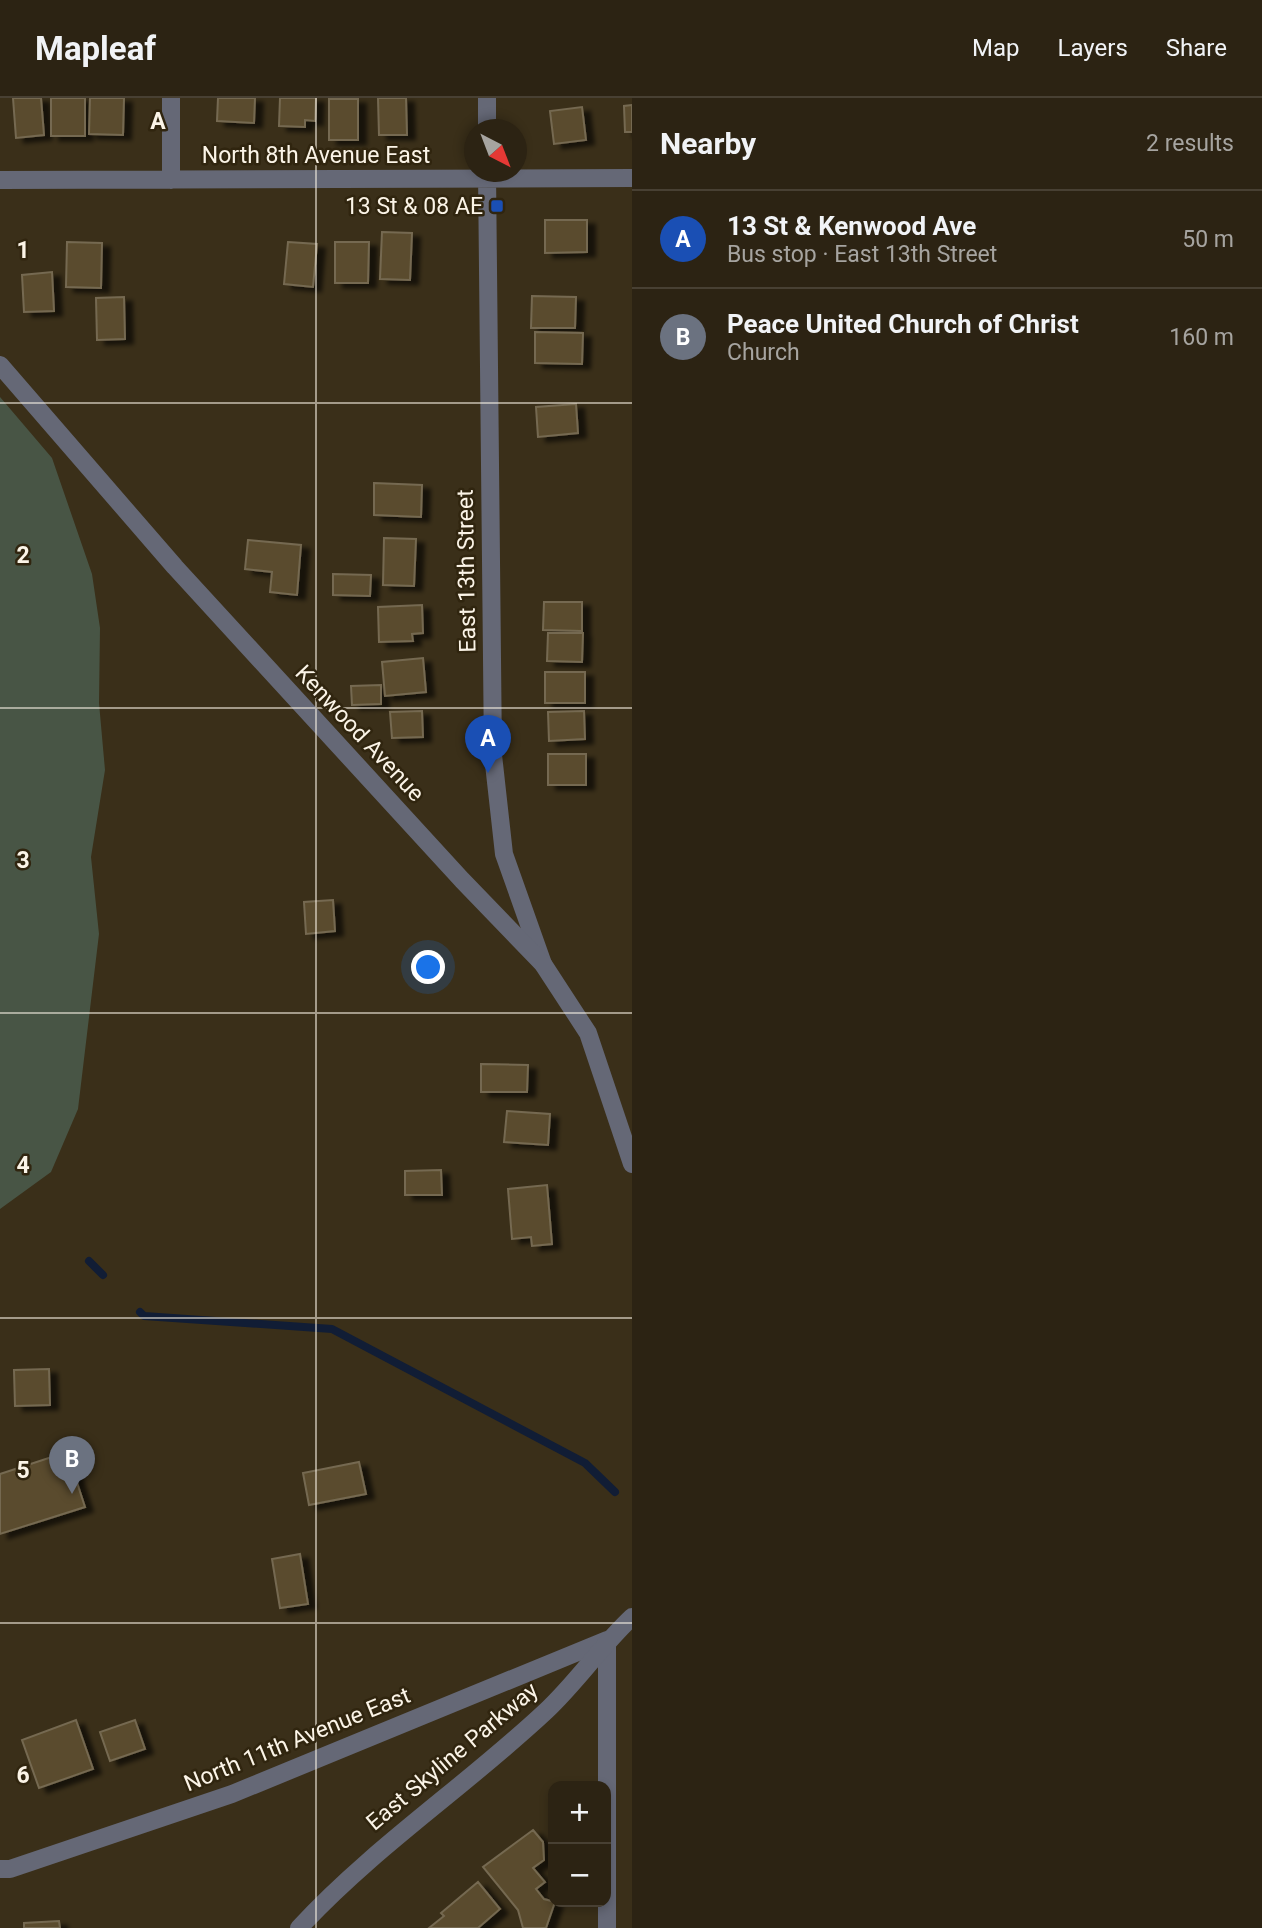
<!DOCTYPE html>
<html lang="en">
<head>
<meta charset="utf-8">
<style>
  :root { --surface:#2c2313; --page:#382f21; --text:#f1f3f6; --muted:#a6a4a0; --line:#484033; --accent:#ea580c }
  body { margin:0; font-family:Roboto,sans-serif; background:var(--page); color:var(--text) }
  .controls { position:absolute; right:21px; bottom:21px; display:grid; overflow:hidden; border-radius:14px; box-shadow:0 4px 10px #0003 }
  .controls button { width:63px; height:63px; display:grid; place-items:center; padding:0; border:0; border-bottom:2px solid var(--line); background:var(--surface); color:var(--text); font:35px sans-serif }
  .compass { position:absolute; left:464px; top:21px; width:63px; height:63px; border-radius:50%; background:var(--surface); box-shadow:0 4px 10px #0003; rotate:138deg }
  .you { position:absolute; left:429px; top:870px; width:24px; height:24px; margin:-18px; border:5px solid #fff; border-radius:50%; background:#1a73e8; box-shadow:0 0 0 10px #1a73e833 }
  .badge { display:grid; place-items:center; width:46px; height:46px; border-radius:50%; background:var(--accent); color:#fff; font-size:23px; font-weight:700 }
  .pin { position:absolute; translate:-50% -58px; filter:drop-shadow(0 2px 4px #0008) }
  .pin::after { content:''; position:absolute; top:37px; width:24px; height:21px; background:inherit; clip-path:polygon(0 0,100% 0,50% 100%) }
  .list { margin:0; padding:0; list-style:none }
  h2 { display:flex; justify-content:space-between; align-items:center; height:91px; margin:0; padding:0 28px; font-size:30px }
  h2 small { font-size:23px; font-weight:400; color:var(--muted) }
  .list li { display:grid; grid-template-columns:46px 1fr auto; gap:21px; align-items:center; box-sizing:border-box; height:98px; padding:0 28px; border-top:2px solid var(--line) }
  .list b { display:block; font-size:26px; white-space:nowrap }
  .list p { margin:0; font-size:23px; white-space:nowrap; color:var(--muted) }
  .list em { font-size:23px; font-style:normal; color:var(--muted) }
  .map { position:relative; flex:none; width:632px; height:1830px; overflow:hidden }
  header { display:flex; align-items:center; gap:42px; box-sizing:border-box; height:98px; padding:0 35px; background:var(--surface); border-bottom:2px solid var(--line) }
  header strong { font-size:33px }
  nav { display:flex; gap:38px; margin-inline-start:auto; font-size:24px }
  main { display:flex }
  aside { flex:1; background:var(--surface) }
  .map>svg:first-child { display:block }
  .green { fill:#485545 }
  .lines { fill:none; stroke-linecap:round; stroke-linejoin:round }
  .stream { stroke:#111d35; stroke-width:8 }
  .building { fill:#5a4c2d; stroke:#756951; stroke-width:2; filter:url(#shadow) }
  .minor { stroke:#656876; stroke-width:18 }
  .tertiary { stroke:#656876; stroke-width:18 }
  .grid { fill:none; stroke:#fbf4e7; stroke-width:2; stroke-opacity:0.55 }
  .transit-dot { fill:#1a4fb4; stroke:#30250f; stroke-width:2.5 }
  .labels { text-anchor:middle; stroke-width:5; stroke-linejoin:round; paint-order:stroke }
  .street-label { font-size:23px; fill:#fbf4e7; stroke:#30250f }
  .poi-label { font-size:23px; fill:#fbf4e7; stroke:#30250f; text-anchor:end }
  .grid-label { font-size:23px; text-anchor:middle; font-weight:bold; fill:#fbf4e7; stroke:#30250f; stroke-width:5; stroke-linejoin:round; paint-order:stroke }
</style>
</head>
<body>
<header>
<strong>Mapleaf</strong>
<nav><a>Map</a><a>Layers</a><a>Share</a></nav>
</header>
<main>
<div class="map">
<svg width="632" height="1830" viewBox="0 0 632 1830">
  <defs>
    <filter id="shadow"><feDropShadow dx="8" dy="4.5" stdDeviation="2" flood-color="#0009"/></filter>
  </defs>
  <rect width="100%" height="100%" fill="#3a2f19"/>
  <path class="green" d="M0,299L52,360L92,476L100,530L99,605L105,672L91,759L99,836L78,1011L51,1074L0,1111Z"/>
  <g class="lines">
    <path class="stream" d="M89,1163L103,1177
      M140,1214L144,1218L332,1231L585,1365L615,1394"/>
  </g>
  <path class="building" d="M13,0H41L44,37L16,40Z
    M51,0H85V38H51Z
    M90,0H124L123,37L89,36Z
    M218,0H255L254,25L217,23Z
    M280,0H316L315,23L305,22V29L279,28Z
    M378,0H406L407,37H379Z
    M329,1H358V42H329Z
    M632,7V34H625L624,8Z
    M582,9L586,42L554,46L550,13Z
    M545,122H587V154L545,155Z
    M382,134L412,135L410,182L380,181Z
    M67,144L102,145L101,190L66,189Z
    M288,144L317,146L313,189L284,186Z
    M335,144H369L368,185H335Z
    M52,174L54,213L24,214L22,177Z
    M532,198L576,199L575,230H531Z
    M124,199L125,241L97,242L96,200Z
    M535,234L583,235L582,266L535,265Z
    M576,306L578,335L538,339L536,309Z
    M374,385L422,387L421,419L374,417Z
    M384,440L416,441L414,488L383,487Z
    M248,442L301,447L297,497L270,494L272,474L245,471Z
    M333,476L371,477L370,498L333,497Z
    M544,504H582V533L543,532Z
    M422,507L423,535L412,536L413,543L379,544L378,509Z
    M548,535H583L582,564L547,563Z
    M423,560L426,594L385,598L382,564Z
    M545,574H585V605H545Z
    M381,587V606L352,607L351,588Z
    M422,613L423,639L392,640L390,614Z
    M584,613L585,641L549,643L548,614Z
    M548,656H586V687H548Z
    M333,802L335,833L306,836L304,804Z
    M481,966L528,967L527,994H481Z
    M507,1013L550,1016L548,1047L504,1044Z
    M441,1072L442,1097H405V1073Z
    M547,1087L552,1146L532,1148L531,1139L512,1141L508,1091Z
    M49,1271L50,1307L15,1308L14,1272Z
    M67,1354L85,1409L0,1436V1376Z
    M359,1364L366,1396L309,1407L303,1375Z
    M300,1456L308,1506L280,1510L272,1461Z
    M76,1622L93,1671L39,1690L22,1642Z
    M135,1622L145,1651L110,1663L100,1634Z
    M533,1732L543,1744L544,1762L533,1770L545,1784L536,1791L544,1801L555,1804L546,1830H523L518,1812L483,1769Z
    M478,1784L500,1811L478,1830H429L444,1818L441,1815Z
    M59,1823L60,1830H24V1825Z"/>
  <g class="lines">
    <path class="minor" d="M171,0V82
      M487,32V0
      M487,74L493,657L504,756L543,866
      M0,82L632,80
      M0,1771H10L232,1696L607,1542V1830"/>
    <path class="tertiary" d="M0,267L175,469L462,782L543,866L588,935L632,1066
      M299,1830C374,1749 466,1688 546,1613C577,1584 601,1548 632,1519"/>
  </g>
  <path class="grid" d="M316,0V1830M0,305H632M0,610H632M0,915H632M0,1220H632M0,1525H632"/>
  <rect class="transit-dot" x="490" y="101" width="14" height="14" rx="3.5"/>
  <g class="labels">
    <g class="street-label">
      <text x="316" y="65">North 8th Avenue East</text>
      <text transform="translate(466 473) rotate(-91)" y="8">East 13th Street</text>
      <text transform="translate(360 635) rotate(47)" y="8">Kenwood Avenue</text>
      <text transform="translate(297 1641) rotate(-22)" y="8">North 11th Avenue East</text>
      <text transform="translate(452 1658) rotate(-40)" y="8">East Skyline Parkway</text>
    </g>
    <g class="poi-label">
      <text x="483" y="116">13 St &amp; 08 AE</text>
    </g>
  </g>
  <g class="grid-label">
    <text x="158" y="31">A</text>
    <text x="23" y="160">1</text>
    <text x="23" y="465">2</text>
    <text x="23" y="770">3</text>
    <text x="23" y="1075">4</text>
    <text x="23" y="1380">5</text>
    <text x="23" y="1685">6</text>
  </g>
</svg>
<div class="controls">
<button>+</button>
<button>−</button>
</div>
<svg class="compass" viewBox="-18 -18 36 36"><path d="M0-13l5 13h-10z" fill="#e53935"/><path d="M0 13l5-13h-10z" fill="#a6a4a0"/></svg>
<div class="you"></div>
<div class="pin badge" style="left:488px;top:675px;background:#1a4fb4">A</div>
<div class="pin badge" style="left:72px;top:1396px;background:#6b7280">B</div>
</div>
<aside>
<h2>Nearby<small>2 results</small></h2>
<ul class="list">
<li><span class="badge" style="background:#1a4fb4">A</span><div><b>13 St &amp; Kenwood Ave</b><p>Bus stop · East 13th Street</p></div><em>50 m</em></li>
<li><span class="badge" style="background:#6b7280">B</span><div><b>Peace United Church of Christ</b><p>Church</p></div><em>160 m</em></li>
</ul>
</aside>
</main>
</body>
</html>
